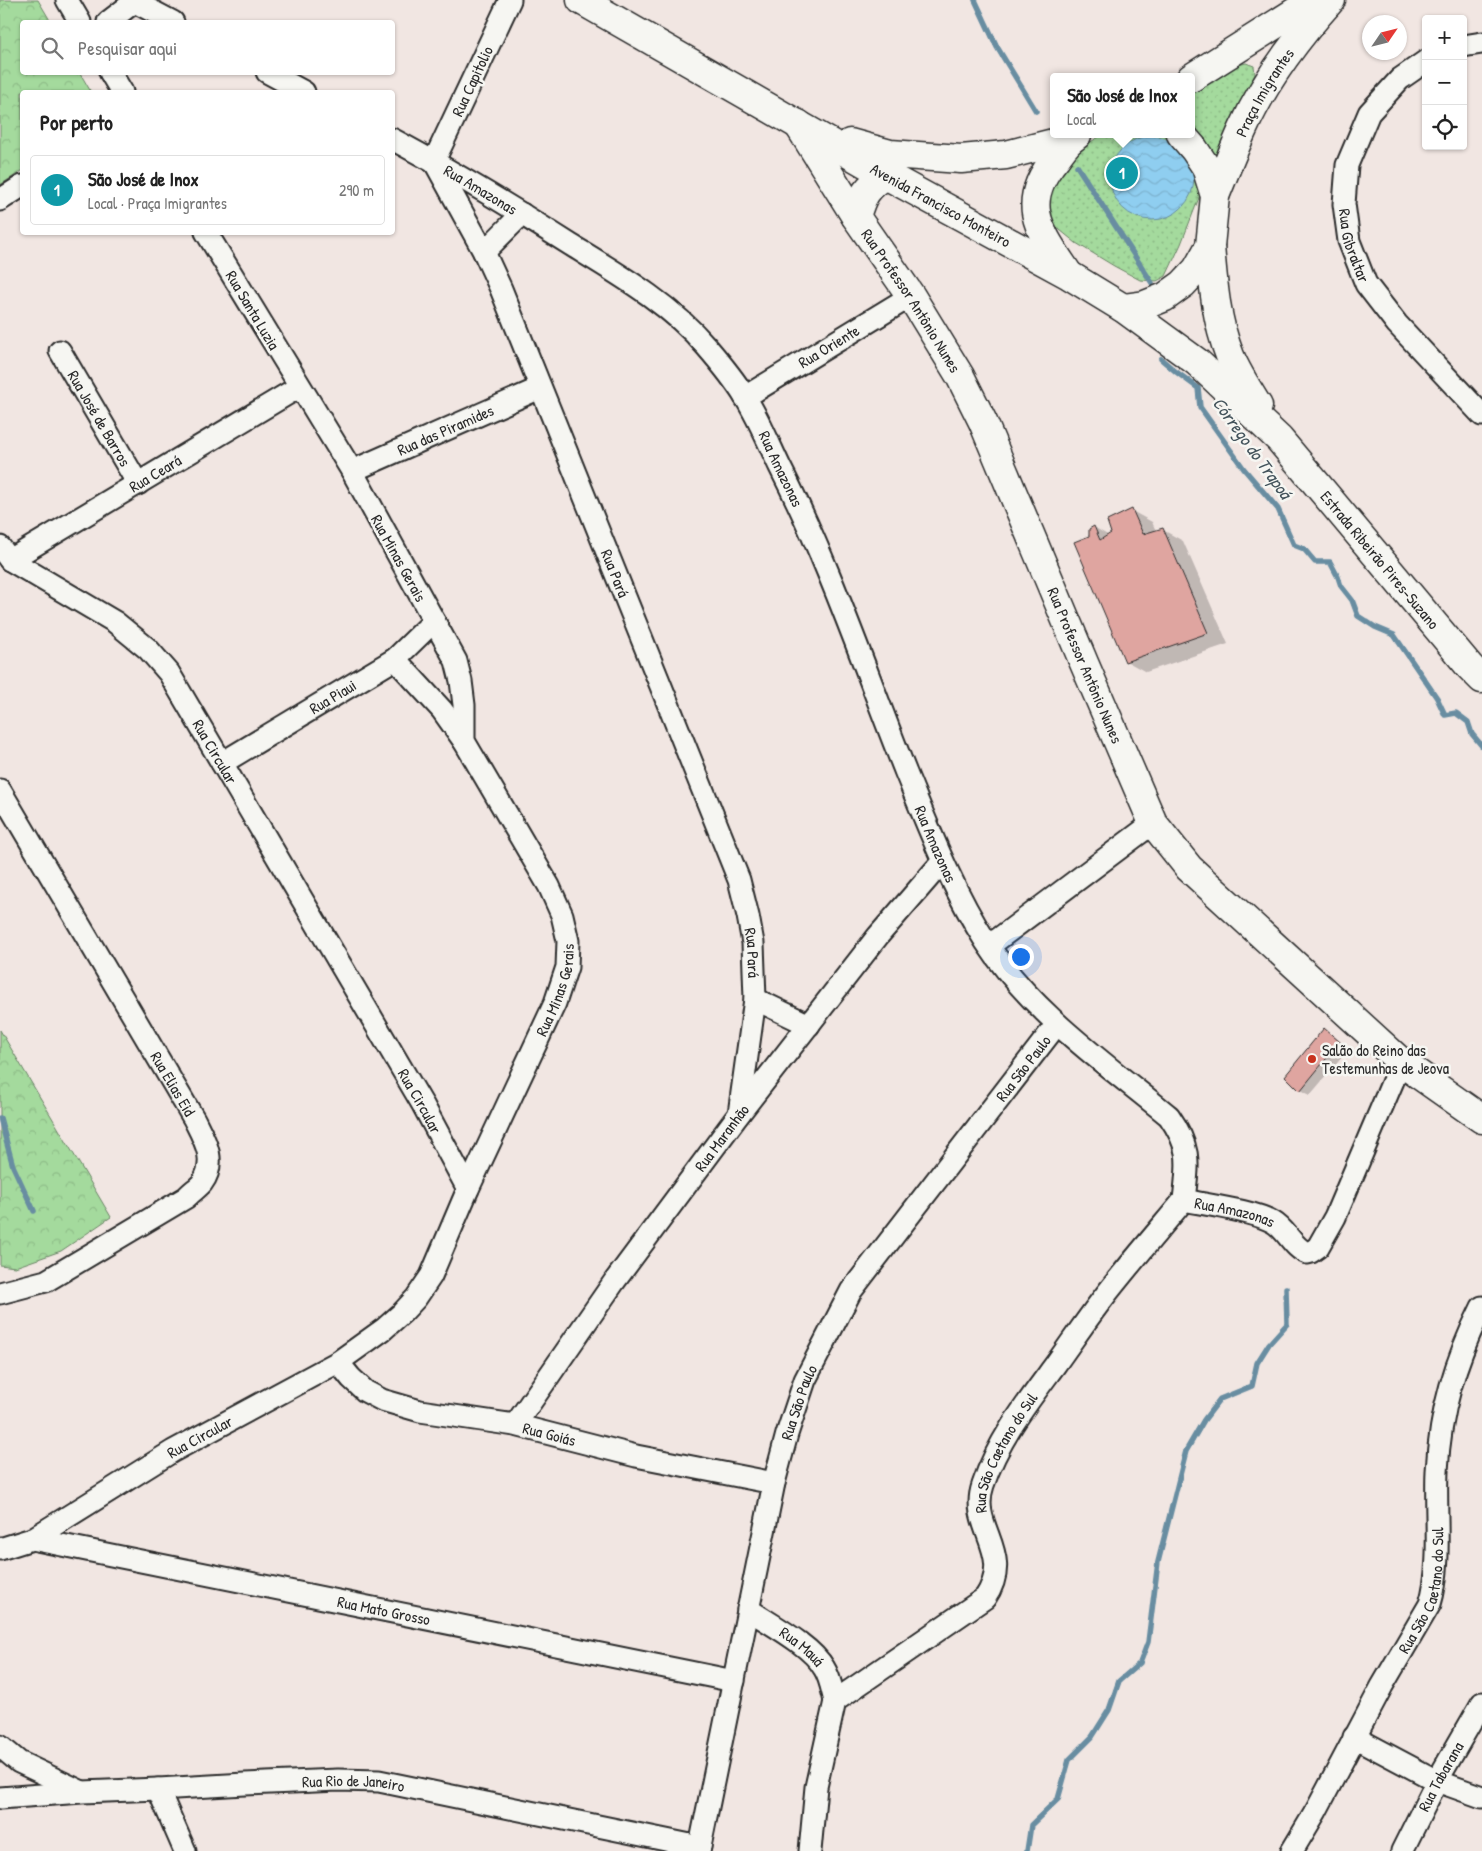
<!DOCTYPE html>
<html lang="pt">
<head>
<meta charset="utf-8">
<style>
  :root { --surface:#fff; --page:#f6f6f6; --text:#222; --muted:#767676; --line:#e0e0e0; --accent:#0f766e }
  body { margin:0; font-family:"Patrick Hand",sans-serif; background:var(--page); color:var(--text) }
  .controls { position:absolute; right:15px; top:15px; display:grid; overflow:hidden; border-radius:5px; box-shadow:0 1px 4px #0004 }
  .controls button { width:45px; height:45px; display:grid; place-items:center; padding:0; border:0; border-bottom:1px solid var(--line); background:var(--surface); color:var(--text); font:25px sans-serif }
  .compass { position:absolute; left:1362px; top:15px; width:45px; height:45px; border-radius:50%; background:var(--surface); box-shadow:0 1px 4px #0004; rotate:55deg }
  .you { position:absolute; left:1020px; top:956px; width:18px; height:18px; margin:-12px; border:4px solid #fff; border-radius:50%; background:#1a73e8; box-shadow:0 0 0 8px #1a73e833 }
  .badge { display:grid; place-items:center; width:32px; height:32px; border-radius:50%; background:var(--accent); color:#fff; font-size:16px; font-weight:700 }
  .pin { position:absolute; translate:-50% -50%; border:2px solid #fff; box-shadow:0 1px 5px #0006 }
  .popup { position:absolute; left:1050px; top:73px; width:145px; height:65px; box-sizing:border-box; display:grid; place-content:center; border-radius:5px; background:var(--surface); filter:drop-shadow(0 1px 4px #0005); font-size:16px; white-space:nowrap; color:var(--muted) }
  .popup b { font-size:19px; color:var(--text) }
  .popup::after { content:''; position:absolute; left:50%; top:100%; margin-left:-10px; border:10px solid transparent; border-top-color:var(--surface) }
  .list { margin:0; padding:0; list-style:none }
  h2 { display:flex; justify-content:space-between; align-items:center; height:65px; margin:0; padding:0 20px; font-size:21px }
  h2 small { font-size:16px; font-weight:400; color:var(--muted) }
  .list li { display:grid; grid-template-columns:32px 1fr auto; gap:15px; align-items:center; box-sizing:border-box; height:70px; margin:0 10px 10px; padding:0 10px; border:1px solid var(--line); border-radius:5px }
  .list b { display:block; font-size:19px; white-space:nowrap }
  .list p { margin:0; font-size:16px; white-space:nowrap; color:var(--muted) }
  .list em { font-size:16px; font-style:normal; color:var(--muted) }
  .icon { flex:none; width:28px; height:28px; fill:none; stroke:currentColor; stroke-width:2; stroke-linecap:round; stroke-linejoin:round }
  .map { position:relative; flex:none; width:1482px; height:1851px; overflow:hidden }
  .search { position:absolute; background:var(--surface); box-shadow:0 1px 4px #0004; left:20px; top:20px; width:375px; height:55px; display:flex; align-items:center; gap:12px; box-sizing:border-box; padding:0 18px; border-radius:5px; color:var(--muted); font-size:19px }
  .panel { position:absolute; background:var(--surface); box-shadow:0 1px 4px #0004; left:20px; top:90px; width:375px; height:145px; border-radius:5px }
  .map>svg:first-child { display:block }
  .forest { fill:url(#forest-crowns); stroke:#688264 }
  .park { fill:url(#park-dots); stroke:#688264 }
  .water { fill:url(#water-waves); stroke:#678da1 }
  .shadow { fill:#0003 }
  .lines { fill:none; stroke-linecap:round; stroke-linejoin:round }
  .stream { stroke:#678da1; stroke-width:5.5 }
  .building { fill:#dfa5a0; stroke:#2b2b2b }
  .street-casing { stroke:#2b2b2b; stroke-width:25 }
  .secondary-casing { stroke:#2b2b2b; stroke-width:31 }
  .street { stroke:#f6f6f2; stroke-width:21 }
  .secondary { stroke:#f6f6f2; stroke-width:28 }
  .poi-dot { fill:#c8321e; stroke:#f6f6f2; stroke-width:2 }
  .labels { text-anchor:middle; stroke-width:5; stroke-linejoin:round; paint-order:stroke }
  .street-label { font-size:16px; fill:#2b2b2b; stroke:#f6f6f2 }
  .poi-label { font-size:16px; fill:#2b2b2b; stroke:#f6f6f2; text-anchor:start }
  .water-label { font-size:18px; font-style:italic; fill:#44545c; stroke:#f6f6f2 }
</style>
</head>
<body>
<div class="map">
<svg width="1482" height="1851" viewBox="0 0 1482 1851">
  <defs>
    <pattern id="forest-crowns" width="20" height="18" patternUnits="userSpaceOnUse" patternTransform="scale(1.25)"><rect width="20" height="18" fill="#a4da9d"/><path d="M2 6a3 3 0 1 1 6 0M12 15a3 3 0 1 1 6 0" fill="none" stroke="#8dbb87"/></pattern>
    <pattern id="park-dots" width="8" height="8" patternUnits="userSpaceOnUse" patternTransform="scale(1.25)"><rect width="8" height="8" fill="#a4da9d"/><path d="M2 2h.1M6 6h.1" fill="none" stroke="#8dbb87" stroke-width="1.8" stroke-linecap="round"/></pattern>
    <pattern id="water-waves" width="16" height="10" patternUnits="userSpaceOnUse" patternTransform="scale(1.25)"><rect width="16" height="10" fill="#8fcef0"/><path d="M0 5q4-4 8 0t8 0" fill="none" stroke="#7cb1ce"/></pattern>
  </defs>
  <rect width="100%" height="100%" fill="#f1e6e2"/>
  <filter id="ink" filterUnits="userSpaceOnUse"><feTurbulence type="fractalNoise" baseFrequency=".02" numOctaves="2"/><feDisplacementMap in="SourceGraphic" scale="10" xChannelSelector="R" yChannelSelector="G"/><feConvolveMatrix kernelMatrix="1 2 1 2 8 2 1 2 1" color-interpolation-filters="sRGB"/></filter>
  <g filter="url(#ink)">
    <path class="forest" d="M0,0H38L51,22H22V72L80,73L91,92H22V171L0,185Z
      M0,1030L111,1217L61,1251L15,1267L0,1265Z"/>
    <path class="park" d="M1246,63L1254,66L1255,74L1207,177L1181,244L1166,276L1157,281L1140,280L1114,266L1076,243L1055,226L1045,208L1049,173L1083,147L1103,134H1191V88L1234,66Z"/>
    <path class="water" d="M1110 178a42 42 0 1 1 84 0a42 42 0 1 1-84 0Z"/>
    <path class="shadow" d="M1132,511L1152,522L1156,531L1163,530L1183,541L1228,644L1146,672L1126,661L1094,527L1109,536Z
      M1324,1030L1334,1036L1349,1049L1310,1095L1301,1090Z"/>
    <g class="lines">
      <path class="stream" d="M975,0L997,47L1036,111
        M1077,166L1152,283
        M1161,359L1175,371L1198,388L1200,407L1244,469L1278,509L1294,545L1304,549L1315,562H1330L1338,577L1341,586L1352,600L1358,616L1375,627L1394,635L1437,698L1445,715L1456,713L1468,722L1472,734L1482,746
        M0,1118L13,1166L34,1211
        M1027,1851L1031,1825L1058,1799L1069,1760L1092,1737L1109,1710L1119,1681L1140,1663L1148,1642L1158,1562L1186,1451L1204,1420L1220,1399L1252,1386L1257,1363L1269,1344L1287,1324L1286,1288"/>
    </g>
    <path class="building" d="M1132,509L1143,534L1163,528L1208,633L1125,662L1074,542L1089,536V529L1094,526L1100,540L1111,533L1107,521Z
      M1324,1028L1340,1042L1300,1091L1285,1076Z"/>
    <g class="lines">
      <defs>
        <g id="street">
          <path d="M67,0L80,22"/>
          <path d="M131,0L173,22"/>
          <path id="s1" d="M510,0L434,161L484,252L501,289L739,880L748,916L753,943L755,999L739,1114"/>
          <path d="M108,22L134,2"/>
          <path d="M1463,46L1482,43"/>
          <path id="s2" d="M1426,61L1400,79L1369,113L1347,165L1344,204L1349,241L1366,284L1397,324L1482,415"/>
          <path d="M110,72L122,92"/>
          <path d="M267,72L304,92"/>
          <path id="s3" d="M392,139C454,172 513,208 571,245C618,274 669,303 706,346C719,361 734,379 745,397C759,419 769,444 780,467C830,565 865,670 906,773C930,831 952,889 986,942C1032,1013 1105,1063 1169,1116C1192,1149 1188,1163 1184,1200"/>
          <path d="M0,200L22,186"/>
          <path d="M484,252L522,214"/>
          <path id="s4" d="M60,351L138,484"/>
          <path id="s5" d="M745,397L911,296"/>
          <path id="s6" d="M352,471L540,388"/>
          <path id="s7" d="M0,547L10,560L115,622L148,649L169,673L423,1105L468,1189"/>
          <path id="s8" d="M10,560L299,387"/>
          <path d="M395,659L442,710L464,741"/>
          <path id="s9" d="M222,763L395,659L434,621"/>
          <path id="s10" d="M0,790L194,1119C204,1139 218,1161 202,1183C198,1188 191,1192 187,1197L46,1281L0,1293"/>
          <path d="M989,946L1153,823"/>
          <path d="M755,999L809,1025"/>
          <path id="s11" d="M1184,1200C1207,1205 1254,1211 1273,1222C1287,1230 1293,1248 1307,1253L1311,1252L1318,1247L1335,1217L1401,1062"/>
          <path id="s12" d="M338,1362L351,1378L365,1391L382,1400L420,1411L515,1425L636,1456L774,1483"/>
          <path id="s13" d="M515,1425L614,1282L739,1114L878,936L942,862"/>
          <path id="s14" d="M32,1539L734,1681"/>
          <path id="s15" d="M0,1549L32,1539L173,1451L338,1362L384,1329L402,1313L416,1298L431,1276L468,1189L555,1003L567,967L568,941L562,915L549,886L464,741V705L461,681L456,661L352,471L206,232"/>
          <path id="s16" d="M748,1609C770,1624 811,1645 824,1668C830,1677 832,1690 835,1701"/>
          <path d="M1354,1737L1437,1781L1482,1797"/>
          <path d="M0,1746L19,1762L80,1791"/>
          <path d="M158,1789L185,1851"/>
          <path id="s17" d="M0,1798L82,1792L158,1789L245,1784L338,1780L379,1781L700,1847"/>
          <path id="s18" d="M699,1851L774,1483L787,1434L805,1380L851,1291L1057,1024"/>
          <path id="s19" d="M810,1851L816,1787L835,1701L985,1598C1016,1552 968,1528 983,1485C998,1440 1027,1403 1055,1365C1073,1340 1091,1313 1111,1288C1134,1259 1159,1230 1184,1200"/>
          <path id="s20" d="M1292,1851L1316,1811L1382,1686L1430,1604C1442,1565 1435,1513 1437,1471C1440,1411 1455,1361 1482,1307"/>
          <path id="s21" d="M1402,1851L1437,1781L1482,1703"/>
        </g>
        <g id="secondary">
          <path id="s22" d="M581,0L886,175L1069,275L1123,308L1197,362L1279,439L1470,667L1482,679"/>
          <path d="M1191,78L1314,0"/>
          <path id="s23" d="M798,124L856,217L911,296L960,376L983,422L1084,663L1153,823L1189,868L1401,1062L1482,1119"/>
          <path d="M850,143L890,154L961,159L1006,155L1073,138"/>
          <path id="s24" d="M1215,196C1224,174 1233,151 1243,129C1264,82 1296,39 1331,0"/>
          <path d="M856,217C862,195 867,187 886,175"/>
          <path d="M1210,246C1213,283 1216,321 1230,356C1237,373 1248,390 1258,406"/>
          <path d="M1067,272C1039,230 1018,203 1056,158C1062,150 1068,140 1077,135"/>
          <path d="M1123,308L1145,305L1165,297L1183,284L1197,269L1210,246L1215,196L1206,167L1194,149L1181,134"/>
        </g>
      </defs>
      <use href="#street" class="street-casing"/>
      <use href="#secondary" class="secondary-casing"/>
      <use href="#street" class="street"/>
      <use href="#secondary" class="secondary"/>
    </g>
  </g>
  <circle class="poi-dot" cx="1312" cy="1059" r="5"/>
  <g class="labels">
    <g class="street-label">
      <text transform="translate(472 81) rotate(-65)" y="6">Rua Capitolio</text>
      <text dy="6" stroke="none"><textPath href="#s24" startOffset="115">Praça Imigrantes</textPath></text>
      <text dy="6" stroke="none"><textPath href="#s3" startOffset="102">Rua Amazonas</textPath></text>
      <text dy="6" stroke="none"><textPath href="#s22" startOffset="414">Avenida Francisco Monteiro</textPath></text>
      <text dy="6" stroke="none"><textPath href="#s2" startOffset="216">Rua Gibraltar</textPath></text>
      <text dy="6" stroke="none"><textPath href="#s23" startOffset="210">Rua Professor Antônio Nunes</textPath></text>
      <text transform="translate(253 310) rotate(59)" y="6">Rua Santa Luzia</text>
      <text dy="6" stroke="none"><textPath href="#s5" startOffset="98">Rua Oriente</textPath></text>
      <text dy="6" stroke="none"><textPath href="#s4" startOffset="78">Rua José de Barros</textPath></text>
      <text dy="6" stroke="none"><textPath href="#s6" startOffset="102">Rua das Piramides</textPath></text>
      <text dy="6" stroke="none"><textPath href="#s3" startOffset="522">Rua Amazonas</textPath></text>
      <text dy="6" stroke="none"><textPath href="#s8" startOffset="169">Rua Ceará</textPath></text>
      <text transform="translate(399 558) rotate(61)" y="6">Rua Minas Gerais</text>
      <text dy="6" stroke="none"><textPath href="#s22" startOffset="985">Estrada Ribeirão Pires-Suzano</textPath></text>
      <text dy="6" stroke="none"><textPath href="#s1" startOffset="629">Rua Pará</textPath></text>
      <text dy="6" stroke="none"><textPath href="#s23" startOffset="615">Rua Professor Antônio Nunes</textPath></text>
      <text dy="6" stroke="none"><textPath href="#s9" startOffset="129">Rua Piaui</textPath></text>
      <text dy="6" stroke="none"><textPath href="#s7" startOffset="304">Rua Circular</textPath></text>
      <text dy="6" stroke="none"><textPath href="#s3" startOffset="928">Rua Amazonas</textPath></text>
      <text dy="6" stroke="none"><textPath href="#s1" startOffset="1034">Rua Pará</textPath></text>
      <text dy="6" stroke="none"><textPath href="#s15" startOffset="828">Rua Minas Gerais</textPath></text>
      <text dy="6" stroke="none"><textPath href="#s18" startOffset="865">Rua São Paulo</textPath></text>
      <text dy="6" stroke="none"><textPath href="#s10" startOffset="341">Rua Elias Eid</textPath></text>
      <text dy="6" stroke="none"><textPath href="#s7" startOffset="709">Rua Circular</textPath></text>
      <text dy="6" stroke="none"><textPath href="#s13" startOffset="354">Rua Maranhão</textPath></text>
      <text dy="6" stroke="none"><textPath href="#s11" startOffset="52">Rua Amazonas</textPath></text>
      <text dy="6" stroke="none"><textPath href="#s18" startOffset="460">Rua São Paulo</textPath></text>
      <text dy="6" stroke="none"><textPath href="#s12" startOffset="230">Rua Goiás</textPath></text>
      <text dy="6" stroke="none"><textPath href="#s15" startOffset="230">Rua Circular</textPath></text>
      <text dy="6" stroke="none"><textPath href="#s19" startOffset="490">Rua São Caetano do Sul</textPath></text>
      <text dy="6" stroke="none"><textPath href="#s20" startOffset="294">Rua São Caetano do Sul</textPath></text>
      <text dy="6" stroke="none"><textPath href="#s14" startOffset="359">Rua Mato Grosso</textPath></text>
      <text dy="6" stroke="none"><textPath href="#s16" startOffset="66">Rua Mauá</textPath></text>
      <text dy="6" stroke="none"><textPath href="#s21" startOffset="84">Rua Tabarana</textPath></text>
      <text dy="6" stroke="none"><textPath href="#s17" startOffset="354">Rua Rio de Janeiro</textPath></text>
    </g>
    <g class="poi-label">
      <text x="1322" y="1056">Salão do Reino das<tspan x="1322" dy="18">Testemunhas de Jeova</tspan></text>
    </g>
    <g class="water-label">
      <text transform="translate(1252 448) rotate(54)" y="6">Córrego do Trapoá</text>
    </g>
  </g>
</svg>
<div class="controls">
<button>+</button>
<button>−</button>
<button><svg class="icon" aria-label="locate" viewBox="0 0 24 24"><circle cx="12" cy="12" r="6"/><path d="M12 2v4M12 18v4M2 12h4M18 12h4"/></svg></button>
</div>
<svg class="compass" viewBox="-18 -18 36 36"><path d="M0-13l5 13h-10z" fill="#e53935"/><path d="M0 13l5-13h-10z" fill="#767676"/></svg>
<div class="you"></div>
<div class="pin badge" style="left:1122px;top:173px;background:#0f9aa8">1</div>
<div class="popup"><b>São José de Inox</b>Local</div>
<div class="search"><svg class="icon" aria-label="search" viewBox="0 0 24 24"><circle cx="10" cy="10" r="6"/><path d="M15 15l6 6"/></svg>Pesquisar aqui</div>
<section class="panel">
<h2>Por perto<small></small></h2>
<ul class="list">
<li><span class="badge" style="background:#0f9aa8">1</span><div><b>São José de Inox</b><p>Local · Praça Imigrantes</p></div><em>290 m</em></li>
</ul>
</section>
</div>
</body>
</html>
